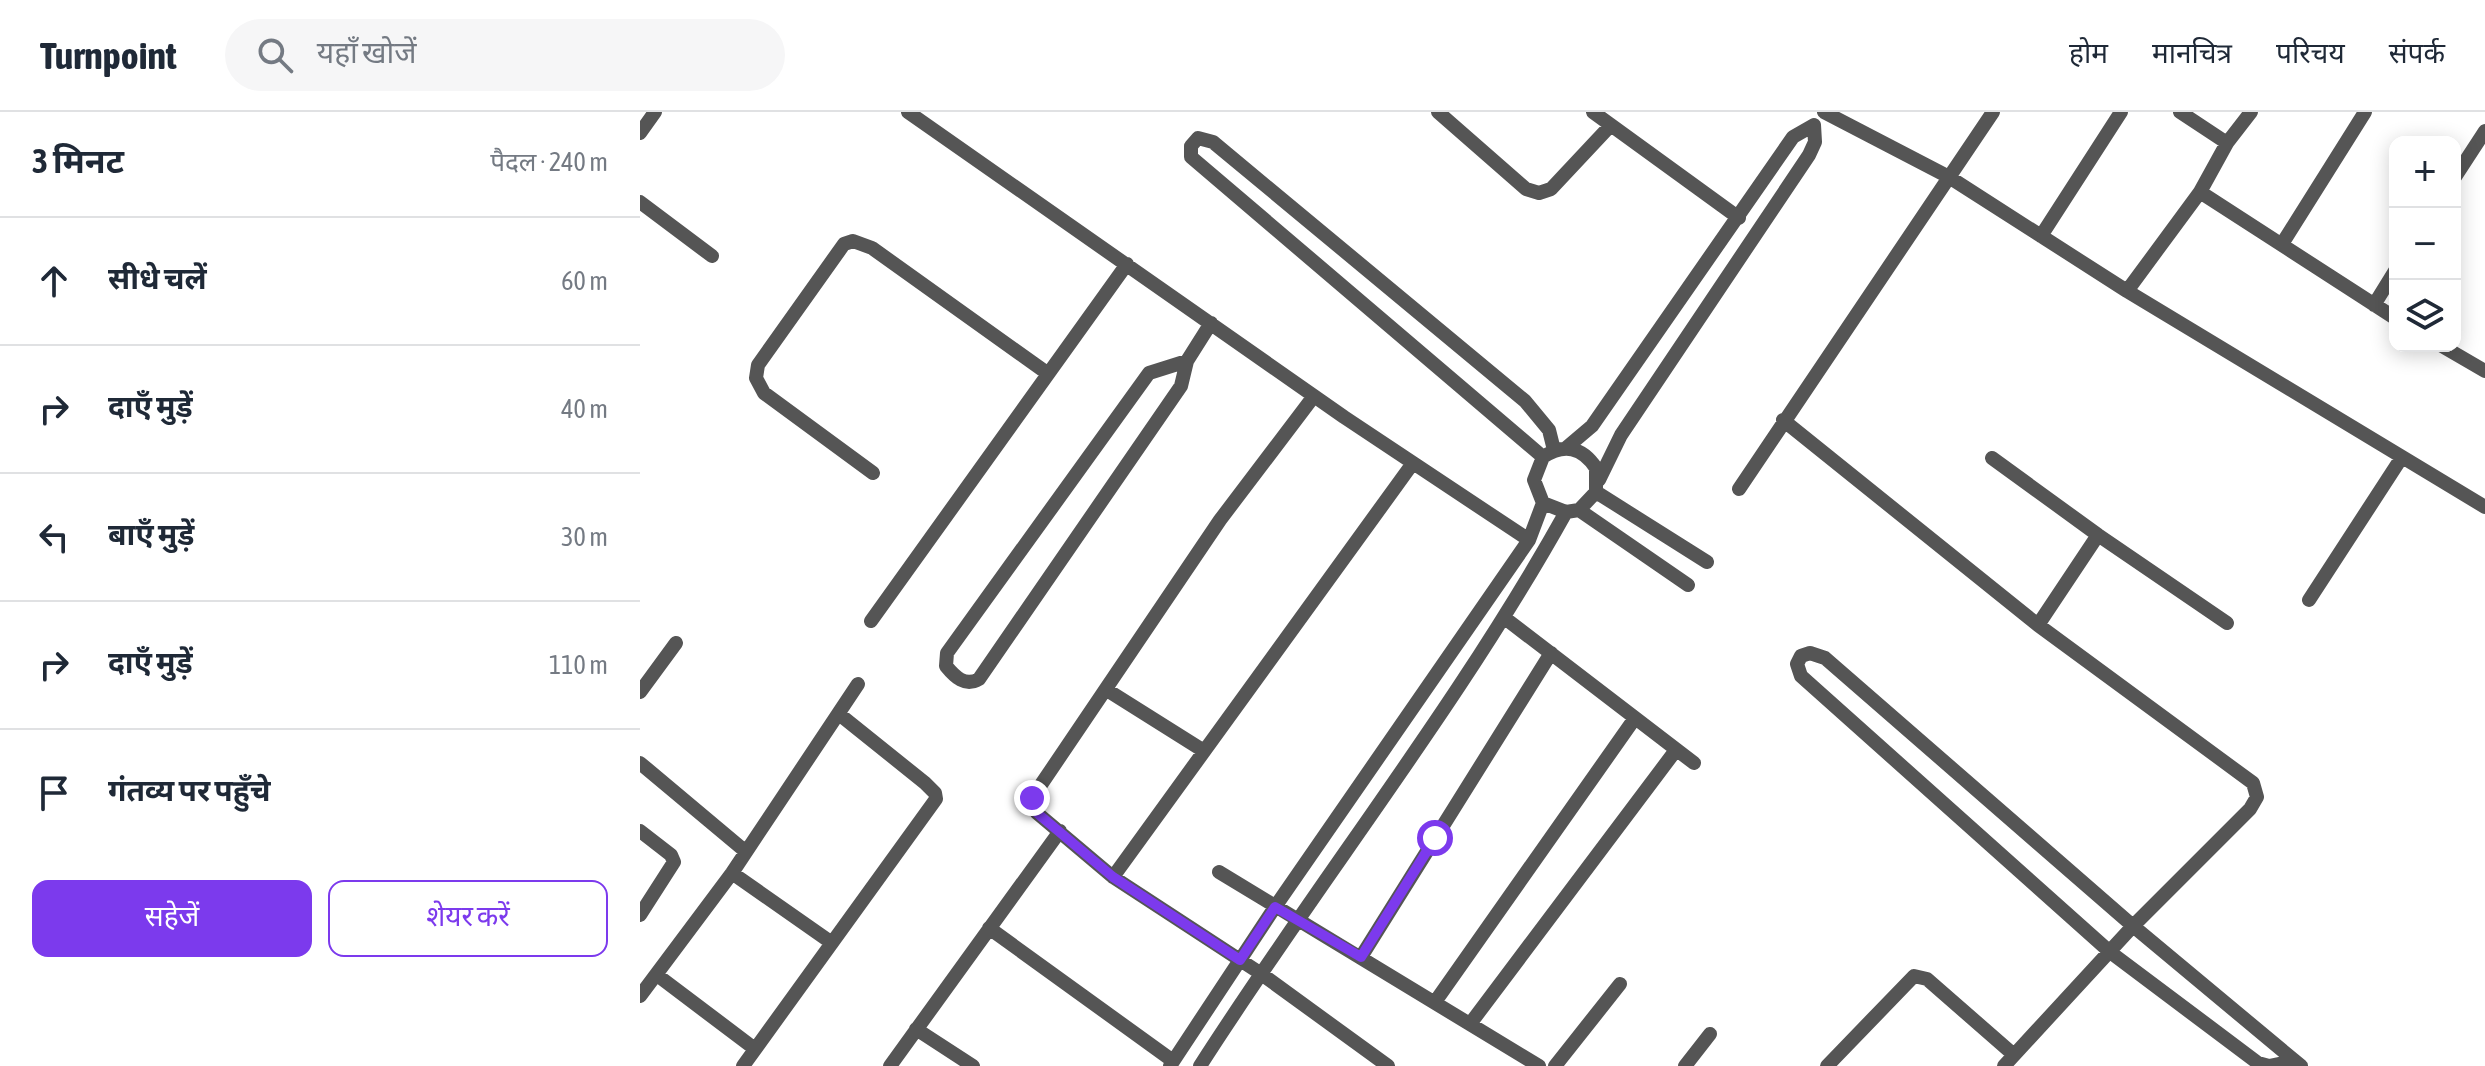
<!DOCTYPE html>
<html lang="hi">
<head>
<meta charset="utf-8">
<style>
  :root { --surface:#fff; --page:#f6f6f7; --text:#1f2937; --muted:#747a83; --line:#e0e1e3; --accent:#7c3aed }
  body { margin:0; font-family:"Asap Condensed","Noto Sans Devanagari",sans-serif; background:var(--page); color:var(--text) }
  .controls { position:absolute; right:24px; top:24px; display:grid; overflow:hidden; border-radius:16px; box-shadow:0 4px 20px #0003 }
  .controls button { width:72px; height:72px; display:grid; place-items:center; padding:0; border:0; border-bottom:2px solid var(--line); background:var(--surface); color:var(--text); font:40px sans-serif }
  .stop { position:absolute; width:24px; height:24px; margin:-18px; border:6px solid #7c3aed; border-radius:50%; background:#fff }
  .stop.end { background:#7c3aed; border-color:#fff; box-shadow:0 2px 8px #0008 }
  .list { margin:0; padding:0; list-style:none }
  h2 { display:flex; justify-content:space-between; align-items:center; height:104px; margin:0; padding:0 32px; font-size:34px }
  h2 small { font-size:26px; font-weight:400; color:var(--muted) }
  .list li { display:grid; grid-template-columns:52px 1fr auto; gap:24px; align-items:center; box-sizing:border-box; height:128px; padding:0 32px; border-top:2px solid var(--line) }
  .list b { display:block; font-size:30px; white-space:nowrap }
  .list em { font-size:26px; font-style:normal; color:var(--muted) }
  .actions { display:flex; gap:16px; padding:24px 32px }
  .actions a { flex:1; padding:18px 0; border:2px solid var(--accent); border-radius:16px; text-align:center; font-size:28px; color:var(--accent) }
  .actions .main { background:var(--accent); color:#fff }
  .icon { flex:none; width:44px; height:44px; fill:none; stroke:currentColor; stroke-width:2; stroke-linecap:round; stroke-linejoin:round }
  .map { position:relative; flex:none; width:1845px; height:954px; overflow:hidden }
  header { display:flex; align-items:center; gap:48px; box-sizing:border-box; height:112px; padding:0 40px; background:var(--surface); border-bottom:2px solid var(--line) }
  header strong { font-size:38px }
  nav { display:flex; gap:44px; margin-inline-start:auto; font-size:28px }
  .search { width:560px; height:72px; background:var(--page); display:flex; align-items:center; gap:20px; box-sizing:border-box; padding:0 28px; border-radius:44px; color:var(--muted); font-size:30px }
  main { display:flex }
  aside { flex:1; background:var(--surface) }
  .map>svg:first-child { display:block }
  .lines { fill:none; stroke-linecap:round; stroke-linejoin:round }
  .minor { stroke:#555; stroke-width:14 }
  .route { stroke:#7c3aed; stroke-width:10 }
</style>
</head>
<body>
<header>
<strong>Turnpoint</strong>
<div class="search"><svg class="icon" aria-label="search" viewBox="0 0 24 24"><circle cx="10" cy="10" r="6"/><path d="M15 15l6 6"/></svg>यहाँ खोजें</div>
<nav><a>होम</a><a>मानचित्र</a><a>परिचय</a><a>संपर्क</a></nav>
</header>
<main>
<aside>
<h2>3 मिनट<small>पैदल · 240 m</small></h2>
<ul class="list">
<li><svg class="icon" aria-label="ahead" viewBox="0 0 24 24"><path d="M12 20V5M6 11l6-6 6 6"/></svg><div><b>सीधे चलें</b></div><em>60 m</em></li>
<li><svg class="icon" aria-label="right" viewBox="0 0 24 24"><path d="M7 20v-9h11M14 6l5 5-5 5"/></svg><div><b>दाएँ मुड़ें</b></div><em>40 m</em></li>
<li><svg class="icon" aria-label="left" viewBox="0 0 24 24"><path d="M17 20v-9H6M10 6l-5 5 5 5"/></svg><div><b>बाएँ मुड़ें</b></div><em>30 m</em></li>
<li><svg class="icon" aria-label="right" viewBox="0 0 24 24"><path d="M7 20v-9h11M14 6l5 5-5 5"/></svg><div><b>दाएँ मुड़ें</b></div><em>110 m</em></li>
<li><svg class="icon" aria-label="arrive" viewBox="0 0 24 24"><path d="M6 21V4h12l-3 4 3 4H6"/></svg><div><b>गंतव्य पर पहुँचे</b></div></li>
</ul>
<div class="actions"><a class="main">सहेजें</a><a>शेयर करें</a></div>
</aside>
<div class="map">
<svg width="1845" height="954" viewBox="0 0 1845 954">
  <rect width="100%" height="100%" fill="#fff"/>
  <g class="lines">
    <path class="minor" d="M268,0L704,305L889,428
      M798,0L886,77L899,81L911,77L971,13
      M953,0L1099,106
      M1184,0L1309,65L1487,179L1845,395
      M1540,0L1587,31
      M0,21L15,0
      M1815,65L1845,19
      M1560,80L1755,206
      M0,90L72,144
      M1401,124L1481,0
      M1642,132L1725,0
      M1487,179L1560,80L1587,31L1611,0
      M1734,193L1755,159
      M1802,234L1845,259
      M547,249L509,261L307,541L306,554C315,565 325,575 339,567L541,274L547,249L571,211
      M674,284L580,408L392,686L397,701L473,765L620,861L748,954
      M1143,308L1398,513L1613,671L1617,685L1610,697L1493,814L1364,954
      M926,336L952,314L1153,25L1174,13L1175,30L1169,43L981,323L959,368
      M903,345L551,45V34L558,26L573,30L885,289L909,318L914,338
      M1352,346L1458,423
      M233,361L124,281L116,266L118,253L204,132L213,129L232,136L407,261
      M1099,377L1353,0
      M956,380L1067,450
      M939,398L1048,473
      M1669,488L1762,345
      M866,507L1054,651
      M231,509L487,152
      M1398,513L1458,423L1587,511
      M467,578L564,639
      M0,580L36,531
      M0,651L105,739
      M0,719L31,743L34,750L0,803
      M579,760L899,954
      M92,761L192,831
      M473,765L773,351
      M349,816L533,949
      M721,845L911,541
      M17,863L115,937
      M0,884L92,761L218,572
      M795,890L995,606
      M830,912L1036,638
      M276,917L333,954
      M1654,949L1629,954L1618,951L1470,840L1161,564L1157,552L1161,544L1170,541L1185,546L1493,814L1661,954
      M103,954L296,687L295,681L285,671L199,602
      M250,954L420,719
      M530,954L635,795L889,428L903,391
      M560,954C679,768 818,594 926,400L939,398L956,380V356C942,335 924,331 903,345L894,368L903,391L926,400
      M915,954L980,872
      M1045,954L1070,922
      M1187,954L1274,864L1287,867L1374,943"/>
  </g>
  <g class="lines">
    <path class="route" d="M392,686L397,701L473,765L600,848L635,795L721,845L795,726"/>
  </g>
</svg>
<div class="controls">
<button>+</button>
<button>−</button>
<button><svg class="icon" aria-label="layers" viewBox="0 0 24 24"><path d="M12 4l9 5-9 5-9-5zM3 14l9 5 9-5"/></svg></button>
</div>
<div class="stop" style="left:795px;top:726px"></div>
<div class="stop end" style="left:392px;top:686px"></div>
</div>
</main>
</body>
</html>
